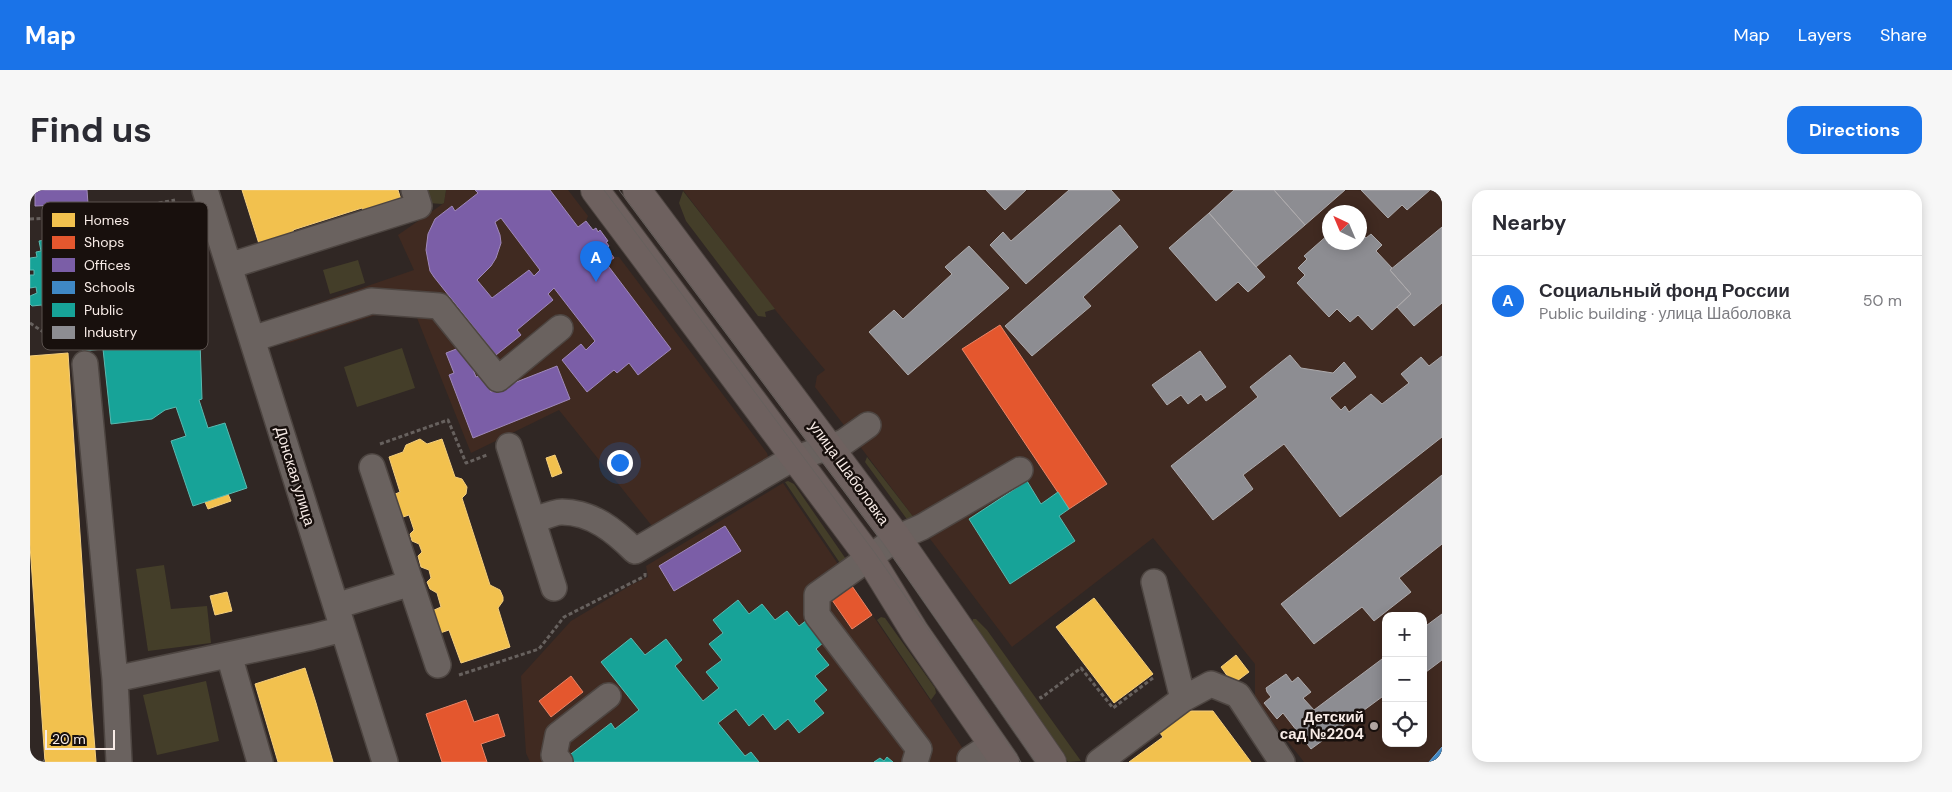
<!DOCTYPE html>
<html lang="en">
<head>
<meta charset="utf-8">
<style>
  :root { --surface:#fff; --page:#f7f7f7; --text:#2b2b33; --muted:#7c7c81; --line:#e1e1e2; --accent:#1a73e8 }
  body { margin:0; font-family:"DM Sans",sans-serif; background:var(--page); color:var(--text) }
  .controls { position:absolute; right:15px; bottom:15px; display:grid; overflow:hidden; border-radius:10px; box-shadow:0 2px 12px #0003 }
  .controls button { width:45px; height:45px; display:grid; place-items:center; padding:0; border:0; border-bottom:1px solid var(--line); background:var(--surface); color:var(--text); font:25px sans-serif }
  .compass { position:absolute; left:1292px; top:15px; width:45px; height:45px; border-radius:50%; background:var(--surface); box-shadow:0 2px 12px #0003; rotate:316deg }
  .scale { position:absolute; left:15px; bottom:12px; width:70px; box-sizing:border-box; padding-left:5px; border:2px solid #f8ece7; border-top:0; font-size:14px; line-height:18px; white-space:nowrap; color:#f8ece7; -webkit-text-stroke:4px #18100d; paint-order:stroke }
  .you { position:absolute; left:589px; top:272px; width:18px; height:18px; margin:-12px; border:4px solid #fff; border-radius:50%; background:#1a73e8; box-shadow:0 0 0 8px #1a73e833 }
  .badge { display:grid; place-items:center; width:32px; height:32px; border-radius:50%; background:var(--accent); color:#fff; font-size:16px; font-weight:700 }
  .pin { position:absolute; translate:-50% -41px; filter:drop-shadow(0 1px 2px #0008) }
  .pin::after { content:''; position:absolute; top:26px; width:18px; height:15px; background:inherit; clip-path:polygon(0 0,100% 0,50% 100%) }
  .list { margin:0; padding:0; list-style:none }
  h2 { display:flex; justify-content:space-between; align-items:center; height:65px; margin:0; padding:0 20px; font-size:21px }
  h2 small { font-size:16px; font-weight:400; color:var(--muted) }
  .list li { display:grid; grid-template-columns:32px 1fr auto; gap:15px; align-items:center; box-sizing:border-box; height:90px; padding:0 20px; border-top:1px solid var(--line) }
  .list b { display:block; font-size:19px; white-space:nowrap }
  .list p { margin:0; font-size:16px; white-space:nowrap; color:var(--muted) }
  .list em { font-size:16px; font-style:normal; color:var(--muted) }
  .icon { flex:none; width:28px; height:28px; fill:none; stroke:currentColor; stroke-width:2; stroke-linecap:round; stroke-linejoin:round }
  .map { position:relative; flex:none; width:1412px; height:572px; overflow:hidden; border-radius:15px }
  header { display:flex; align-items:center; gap:30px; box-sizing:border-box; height:70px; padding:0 25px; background:var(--accent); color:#fff }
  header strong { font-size:24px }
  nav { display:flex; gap:28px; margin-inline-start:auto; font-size:18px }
  .intro { display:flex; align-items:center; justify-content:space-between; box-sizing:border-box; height:120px; padding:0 30px }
  h1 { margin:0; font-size:35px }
  .button { padding:12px 22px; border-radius:15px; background:var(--accent); color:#fff; font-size:18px; font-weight:700 }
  main { display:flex; gap:30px; padding:0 30px }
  aside { flex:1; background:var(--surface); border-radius:15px; box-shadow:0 2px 12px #0003 }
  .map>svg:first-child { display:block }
  .built { fill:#402a21; fill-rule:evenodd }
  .green { fill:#443e29 }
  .homes { fill:#f2c14e; stroke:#f4ce7c }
  .shops { fill:#e4572e; stroke:#ea8466 }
  .offices { fill:#7b5ea7; stroke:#a089ba; fill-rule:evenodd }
  .schools { fill:#3f88c5; stroke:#76a6cf }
  .public { fill:#17a398; stroke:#5ab9b0 }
  .industry { fill:#8d8d92; stroke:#adaaac }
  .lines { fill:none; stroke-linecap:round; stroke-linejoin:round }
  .minor-casing { stroke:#4d4541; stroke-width:28 }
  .major-casing { stroke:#4d4541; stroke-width:30 }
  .path { stroke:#67615e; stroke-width:3; stroke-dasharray:4 2.5; stroke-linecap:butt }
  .minor { stroke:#6a625f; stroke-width:25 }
  .major { stroke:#6e615f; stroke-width:28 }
  .tram { stroke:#67615e; stroke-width:1 }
  .poi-dot { fill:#b2a7a3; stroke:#18100d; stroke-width:2 }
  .labels { text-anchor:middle; stroke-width:5; stroke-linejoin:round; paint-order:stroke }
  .street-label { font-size:15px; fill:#f8ece7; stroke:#18100d }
  .poi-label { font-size:15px; font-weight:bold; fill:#f8ece7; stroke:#18100d; text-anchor:end }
  .key { fill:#18100d; stroke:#5b524e; stroke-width:1 }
  .key-label { font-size:14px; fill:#f8ece7 }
</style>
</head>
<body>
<header>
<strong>Map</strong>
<nav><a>Map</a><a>Layers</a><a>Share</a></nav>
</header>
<div class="intro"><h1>Find us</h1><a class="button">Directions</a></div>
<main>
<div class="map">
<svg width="1412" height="572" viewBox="0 0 1412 572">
  <rect width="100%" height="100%" fill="#302724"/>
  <path class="built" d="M416,0H538L558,26L556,31L563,40L566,38L568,41L570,40L578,51L577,53L579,56L577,58L584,67H589L737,263L739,270L631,336H622L529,220L441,263L387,128L346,125L259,153L250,126L384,80L368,45L414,13Z
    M653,0H1412V572H1274L1225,510V474L1123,348L982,457L785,197L787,186L795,180L737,110ZM1300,22H1330V52H1300ZM1356,426H1393V553H1356Z
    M753,293L942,572H500L496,563L491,486L541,431L603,394L618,387L616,376Z"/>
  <path class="green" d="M398,0H416L414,13L412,14L399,13Z
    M653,1L745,119L735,122L736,127L728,126L656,31L649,13Z
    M328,70L335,93L300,104L293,80Z
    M372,158L385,198L327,217L314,177Z
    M837,267L885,329L879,332L835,272Z
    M758,291L764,294L818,372L812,376L755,292Z
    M134,375L141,419L177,416L181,453L118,461L106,379Z
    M851,427L855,428L905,498L906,503L901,510L847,430Z
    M943,429H946L957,440L1051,571L1038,572L942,434Z
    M176,491L189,551L127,565L113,505Z"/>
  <path class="homes" d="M212,0H368L372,13L335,25L332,18L263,40L265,46L230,57Z
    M38,163L61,509L66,572H15L0,355V166Z
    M390,249L397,254L412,249L425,287L432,289L437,297L436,304L432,308L460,395L470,400L473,407V411L468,418L480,457L431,473L419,440L410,443L402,421L411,417L407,403L400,399L397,392L401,388L399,380L391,377L388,366L392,362L389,354L382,351L380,344L384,340L379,325L370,328L363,305L370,302L359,267L373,262L376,255Z
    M525,265L532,283L522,287L516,268Z
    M198,304L201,311L178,319L175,312Z
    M197,402L202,421L185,425L180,406Z
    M1064,408L1123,484L1084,513L1026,437Z
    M1206,465L1219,482L1203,494L1191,477Z
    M275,478L286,513L303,572H248L225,494Z
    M1159,521H1183L1221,572H1099L1133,547L1130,543Z"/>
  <path class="shops" d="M970,135L1077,294L1039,319L932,159Z
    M822,396L842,425L822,439L802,410Z
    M541,486L553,502L521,527L509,511Z
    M436,510L444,532L468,524L475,546L451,554L457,572H412L396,524Z"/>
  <path class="offices" d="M5,0H57L58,14L5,16Z
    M445,0H520L548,37L556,31L563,40L566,38L568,42L570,40L578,51L576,52L579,56L577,58L584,68L576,73L641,159L608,185L599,173L587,183L584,180L557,202L532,170L551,154L556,160L565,151L524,98L518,104L523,110L487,140L491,145L466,165L404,87L400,81L396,60L398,44L405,29L422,16L425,21L448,3ZM471,28L510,80L504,86L499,80L462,108L447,90L461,76L466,68L471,53L470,45L465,32Z
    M434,156L446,187L454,184L461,202L527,176L540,209L443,248L419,185L424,183L416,163Z
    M695,336L711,361L644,401L629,376Z"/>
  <path class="schools" d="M1412,557V572H1399Z"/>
  <path class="public" d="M120,25L128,30L155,107L153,111L113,105L114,115L169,123L172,209L169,210L178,238L195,233L217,298L163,316L141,251L156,246L146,217L135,220L122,229L81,234L73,159L53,161L51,148L30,151L27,132L18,133L16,120H13L12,115L2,116L0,114V106L7,103L6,97L0,98V85H4V80H0V68L7,67L6,62L11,61L9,51L83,38L82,32Z
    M997,291L1011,314L1028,302L1039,319L1029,326L1045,351L980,394L939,329Z
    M708,410L719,424L732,414L745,430L757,421L769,436L777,430L794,452L786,459L799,475L785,486L797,500L784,511L794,523L769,543L758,529L745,540L733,524L719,536L706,519L688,533L715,566L721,562L729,572H541L537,567L581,533L585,539L609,520L571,472L601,448L615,465L636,449L652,470L645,476L673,511L689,498L676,482L692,470L679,454L693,443L683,430Z
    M857,567L863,572H844L850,568L854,571Z"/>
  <path class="industry" d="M956,0H996L975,20Z
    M1039,0H1081L1090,10L996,94L960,55L973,42L981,51Z
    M1204,0H1244L1275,35L1226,77L1179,23Z
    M1244,0H1315L1275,35Z
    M1331,0H1400L1377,20L1372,15L1358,28Z
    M1179,23L1235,87L1218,102L1208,92L1186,111L1139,58Z
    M1090,35L1108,57L1053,107L1061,116L1002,166L975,136Z
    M1412,37V113L1384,136L1367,117L1381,104L1360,80Z
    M1330,42L1336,48L1341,44L1352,55L1346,61L1362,78L1360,80L1381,104L1342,140L1328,125L1320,132L1307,119L1299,127L1267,93L1275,85L1268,78L1277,69L1274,66L1300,43V52H1330Z
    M939,56L979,98L878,185L839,142L864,120L873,129L922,84L915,77Z
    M1170,161L1196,197L1176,211L1171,204L1158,214L1151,205L1137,215L1122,195Z
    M1260,165L1271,178L1303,183L1314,172L1326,187L1300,208L1311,220L1315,216L1319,222L1341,204L1352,214L1379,193L1371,184L1391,167L1399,176L1412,166V247L1310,327L1254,254L1213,285L1223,299L1183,330L1141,276L1228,207L1220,197Z
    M1412,285V354L1369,388L1381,402L1344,431L1332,417L1284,454L1251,414Z
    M1412,424V470L1396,482L1393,479V438Z
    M1356,466V504L1281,559L1253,523L1247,529L1234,513L1241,507L1237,502L1236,498L1256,484L1262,492L1268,487L1281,502L1273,508L1284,520Z"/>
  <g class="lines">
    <defs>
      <path id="minor" d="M175,0L355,572
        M199,76L389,16L384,0
        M222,149L341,111L409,116L468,189L530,138
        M55,174L85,489L89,572
        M479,256L524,398
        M342,277L408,475
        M503,331C511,328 523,322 532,322C562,322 585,341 605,361L753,274L766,268L814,252L838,235
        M1124,392L1153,509
        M306,416L381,393
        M199,465L230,572
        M85,489L282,447L313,439
        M940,569L963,554
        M530,572L524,565L528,545L578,506
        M885,572L889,559L787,425V405L867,348L892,337L990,280
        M1069,572L1153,509L1181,494L1208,505L1252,572"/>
      <path id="major" d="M565,0L839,367L885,442L975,572
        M607,0L867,348L1022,572"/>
    </defs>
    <use href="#minor" class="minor-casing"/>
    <use href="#major" class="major-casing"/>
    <path class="path" d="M0,29L59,26L145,10
      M0,133L37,158
      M350,254L418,230L436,273L457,265
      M429,485L509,459L534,427L615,386V383
      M1010,506L1011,508L1051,478L1083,518L1123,488
      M0,572L15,571"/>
    <use href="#minor" class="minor"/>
    <use href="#major" class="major"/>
    <path class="tram" d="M574,0L845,363L991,572
      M589,0L855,356L1006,572"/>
  </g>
  <circle class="poi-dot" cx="1344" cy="536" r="5"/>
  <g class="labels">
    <g class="street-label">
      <text transform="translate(819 283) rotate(54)" y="5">улица Шаболовка</text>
      <text transform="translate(265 286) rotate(73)" y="5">Донская улица</text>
    </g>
    <g class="poi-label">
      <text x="1334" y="532">Детский<tspan x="1334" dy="17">сад №2204</tspan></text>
    </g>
  </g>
  <rect x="12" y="12" width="166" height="148" rx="8" class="key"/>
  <rect x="22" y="23" width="23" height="14" fill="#f2c14e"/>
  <rect x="22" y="46" width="23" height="13" fill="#e4572e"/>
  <rect x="22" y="68" width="23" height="14" fill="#7b5ea7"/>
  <rect x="22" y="91" width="23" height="13" fill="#3f88c5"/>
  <rect x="22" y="113" width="23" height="14" fill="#17a398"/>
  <rect x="22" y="136" width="23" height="13" fill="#8d8d92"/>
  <g class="key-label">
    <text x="54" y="35">Homes</text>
    <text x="54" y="57">Shops</text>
    <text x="54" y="80">Offices</text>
    <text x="54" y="102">Schools</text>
    <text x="54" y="125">Public</text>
    <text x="54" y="147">Industry</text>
  </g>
</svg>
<div class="controls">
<button>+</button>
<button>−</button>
<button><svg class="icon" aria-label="locate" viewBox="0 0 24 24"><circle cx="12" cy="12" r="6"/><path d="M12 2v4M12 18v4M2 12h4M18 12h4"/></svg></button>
</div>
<svg class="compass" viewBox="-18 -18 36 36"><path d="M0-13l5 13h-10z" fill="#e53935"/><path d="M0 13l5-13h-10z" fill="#7c7c81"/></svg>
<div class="scale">20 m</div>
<div class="you"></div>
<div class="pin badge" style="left:566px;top:92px">A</div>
</div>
<aside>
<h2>Nearby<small></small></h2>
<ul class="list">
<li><span class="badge">A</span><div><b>Социальный фонд России</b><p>Public building · улица Шаболовка</p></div><em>50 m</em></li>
</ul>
</aside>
</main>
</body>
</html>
